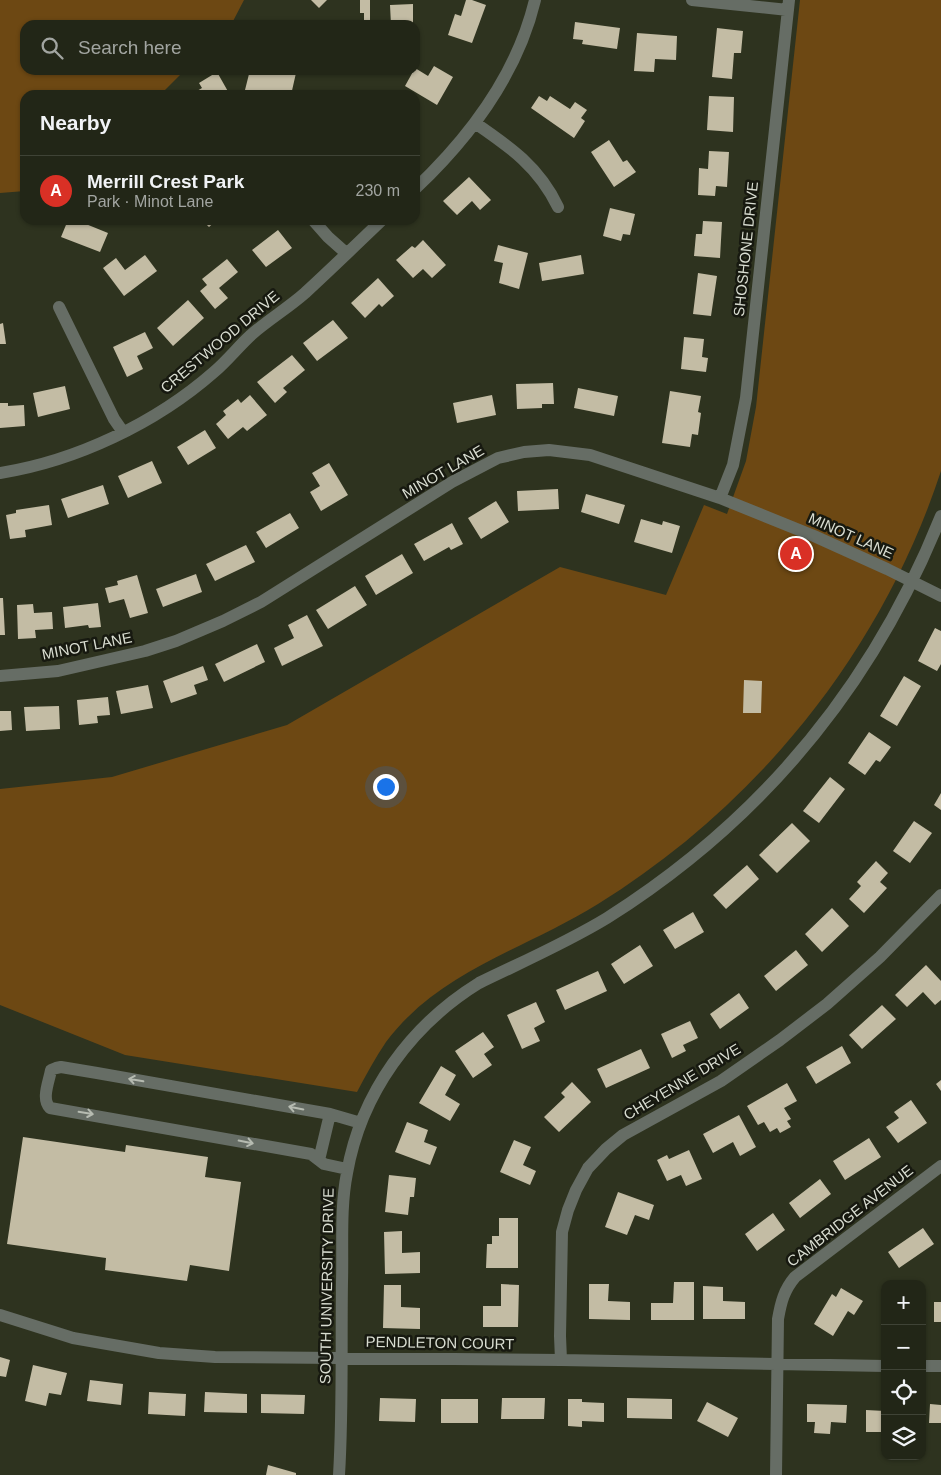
<!DOCTYPE html>
<html lang="en">
<head>
<meta charset="utf-8">
<style>
  :root { --surface:#222617; --page:#2e3224; --text:#f1f3f6; --muted:#a2a5a1; --line:#3f4336; --accent:#d93025 }
  body { margin:0; font-family:Helvetica,sans-serif; background:var(--page); color:var(--text) }
  .controls { position:absolute; right:15px; bottom:15px; display:grid; overflow:hidden; border-radius:10px; box-shadow:0 1px 4px #0004 }
  .controls button { width:45px; height:45px; display:grid; place-items:center; padding:0; border:0; border-bottom:1px solid var(--line); background:var(--surface); color:var(--text); font:25px sans-serif }
  .you { position:absolute; left:385px; top:786px; width:18px; height:18px; margin:-12px; border:4px solid #fff; border-radius:50%; background:#1a73e8; box-shadow:0 0 0 8px #1a73e833 }
  .badge { display:grid; place-items:center; width:32px; height:32px; border-radius:50%; background:var(--accent); color:#fff; font-size:16px; font-weight:700 }
  .pin { position:absolute; translate:-50% -50%; border:2px solid #fff; box-shadow:0 1px 5px #0006 }
  .list { margin:0; padding:0; list-style:none }
  h2 { display:flex; justify-content:space-between; align-items:center; height:65px; margin:0; padding:0 20px; font-size:21px }
  h2 small { font-size:16px; font-weight:400; color:var(--muted) }
  .list li { display:grid; grid-template-columns:32px 1fr auto; gap:15px; align-items:center; box-sizing:border-box; height:70px; padding:0 20px; border-top:1px solid var(--line) }
  .list b { display:block; font-size:19px; white-space:nowrap }
  .list p { margin:0; font-size:16px; white-space:nowrap; color:var(--muted) }
  .list em { font-size:16px; font-style:normal; color:var(--muted) }
  .icon { flex:none; width:28px; height:28px; fill:none; stroke:currentColor; stroke-width:2; stroke-linecap:round; stroke-linejoin:round }
  .map { position:relative; flex:none; width:941px; height:1475px; overflow:hidden }
  .search { position:absolute; background:var(--surface); box-shadow:0 1px 4px #0004; left:20px; top:20px; width:400px; height:55px; display:flex; align-items:center; gap:12px; box-sizing:border-box; padding:0 18px; border-radius:15px; color:var(--muted); font-size:19px }
  .panel { position:absolute; background:var(--surface); box-shadow:0 1px 4px #0004; left:20px; top:90px; width:400px; height:135px; border-radius:15px }
  .map>svg:first-child { display:block }
  .green { fill:#6d4813 }
  .building { fill:#c3bca4 }
  .lines { fill:none; stroke-linecap:round; stroke-linejoin:round }
  .minor { stroke:#666d65; stroke-width:12 }
  .oneway { stroke:#b6bbb1 }
  .labels { text-anchor:middle; stroke-width:5; stroke-linejoin:round; paint-order:stroke }
  .street-label { font-size:15px; fill:#d9ddd1; stroke:#171910 }
</style>
</head>
<body>
<div class="map">
<svg width="941" height="1475" viewBox="0 0 941 1475">
  <rect width="100%" height="100%" fill="#2e331f"/>
  <path class="green" d="M0,0H244L231,25H25V70H185L160,95H25V191L0,193Z
    M800,0H941V471C882,651 758,805 598,904C526,949 439,971 386,1042C375,1058 366,1075 357,1092L125,1055L0,1005V789L112,777L287,725L560,567L666,595L704,505L727,514L746,461L756,407Z"/>
  <path class="building" d="M311,0H327L319,8Z
    M360,0H370V22H364V13H360Z
    M466,0H472L486,5L472,43L448,35L455,14L461,16Z
    M413,4V25H391L390,5Z
    M575,22L620,28L617,49L582,44L583,40L573,39Z
    M717,28L743,31L741,53H734L732,79L712,77Z
    M637,33L677,36L676,60L655,59L654,72L634,71Z
    M434,66L453,77L437,105L405,86L415,68L428,76Z
    M250,70H284L296,73L291,95H266L245,90Z
    M217,72L230,95H190L202,88L199,83Z
    M539,96L547,101L550,96L570,109L575,102L587,110L581,118L585,121L574,138L531,108Z
    M709,96L734,97L733,132L707,130Z
    M609,140L623,162L627,160L636,172L614,187L591,152Z
    M709,151L729,152L727,187L716,186L715,196L698,195L699,168L708,169Z
    M469,177L491,200L480,210L472,201L457,215L443,201Z
    M610,208L635,214L630,235L623,234L621,241L603,236Z
    M68,220H76L108,233L100,252L61,237Z
    M202,220H217L209,227Z
    M703,221L722,222L720,258L694,256L696,234H702Z
    M278,230L292,248L266,267L252,250Z
    M423,240L446,265L432,278L423,269L413,278L396,260L412,246L415,248Z
    M498,245L528,253L519,289L499,283L503,263L494,261Z
    M145,255L157,271L124,296L103,268L116,258L125,270Z
    M581,255L584,274L542,281L539,263Z
    M227,259L238,272L219,288L228,298L215,309L200,291L207,285L202,279Z
    M698,273L717,276L711,316L693,314Z
    M378,278L394,296L382,307L379,304L365,318L351,303Z
    M188,300L204,318L173,346L157,328Z
    M333,320L348,338L317,361L303,343Z
    M3,323L6,344H0V324Z
    M145,332L153,348L137,356L143,369L127,377L113,347Z
    M684,337L704,339L702,357L708,358L706,372L681,369Z
    M292,355L305,370L283,388L287,392L275,403L257,382Z
    M553,383L554,404H542V408L517,409L516,384Z
    M65,386L70,409L38,417L33,393Z
    M578,388L618,396L614,416L574,408Z
    M670,391L701,396L698,412L701,413L698,435L692,434L690,447L662,443Z
    M250,395L267,415L247,431L243,427L228,439L216,424L226,415L223,411L238,399L241,403Z
    M492,395L496,415L457,423L453,403Z
    M0,403H8V406L24,405L25,426L0,428Z
    M205,430L216,448L188,465L177,447Z
    M152,461L162,483L128,498L118,476Z
    M329,463L348,495L321,511L310,492L320,486L312,473Z
    M103,485L109,504L68,518L61,499Z
    M558,489L559,509L518,511L517,491Z
    M586,494L625,505L619,524L581,512Z
    M496,501L509,522L481,539L468,518Z
    M49,505L52,525L25,530L26,537L10,539L6,515L16,513V510Z
    M290,513L299,528L266,548L256,532Z
    M641,519L662,525L663,521L680,526L672,553L634,542Z
    M452,523L463,544L451,550L449,547L424,561L414,544Z
    M246,545L255,562L215,581L206,564Z
    M402,554L413,573L376,595L365,576Z
    M196,574L202,592L163,607L156,589Z
    M137,575L148,613L130,618L124,599L109,603L105,588L118,585L117,581Z
    M355,586L367,605L328,629L316,610Z
    M0,598H3L5,635H0Z
    M98,603L101,627L89,628L88,625L65,628L63,607Z
    M33,604L34,613L52,612L53,629L35,630L36,638L18,639L17,605Z
    M307,615L323,646L282,666L274,648L294,638L288,625Z
    M935,628L941,631V664L937,671L918,661Z
    M257,644L265,662L224,682L215,664Z
    M203,666L208,680L194,685L197,694L171,703L163,681Z
    M904,676L921,686L897,726L880,716Z
    M744,680L762,681L761,713H743Z
    M148,685L153,708L121,714L116,691Z
    M108,697L110,715L97,716L98,723L79,725L77,700Z
    M59,706L60,729L26,731L24,707Z
    M0,711H11L12,730L0,731Z
    M869,732L891,747L880,762L876,760L865,775L848,763Z
    M830,777L845,789L819,823L803,811Z
    M941,793V810L934,805Z
    M914,821L932,833L910,863L893,851Z
    M792,823L810,841L777,873L759,855Z
    M876,861L888,873L880,882L887,888L864,913L849,899L861,886L857,882Z
    M747,865L759,879L726,909L713,895Z
    M832,908L849,926L822,952L805,934Z
    M693,912L704,932L675,949L663,930Z
    M640,945L653,966L624,984L611,964Z
    M796,950L808,965L776,991L764,976Z
    M926,965L941,981V1000L935,1005L923,992L907,1007L895,995Z
    M598,971L607,991L565,1010L556,990Z
    M739,993L749,1008L720,1029L710,1014Z
    M536,1002L545,1022L534,1028L540,1041L522,1049L507,1015Z
    M882,1005L896,1019L862,1049L849,1035Z
    M690,1021L698,1038L683,1045L686,1051L672,1058L661,1034Z
    M483,1032L494,1047L484,1054L492,1065L473,1078L455,1051Z
    M842,1046L851,1063L816,1084L806,1067Z
    M641,1049L650,1068L606,1088L597,1069Z
    M441,1066L456,1075L445,1095L460,1104L450,1121L419,1103Z
    M941,1080V1091L936,1084Z
    M572,1082L591,1102L559,1132L544,1117L565,1097L561,1093Z
    M787,1083L797,1101L784,1108L791,1119L787,1121L791,1127L780,1133L777,1128L770,1132L764,1122L758,1125L747,1106Z
    M911,1100L927,1123L898,1143L886,1127L899,1118L894,1112Z
    M739,1115L756,1147L740,1156L733,1142L713,1153L703,1134Z
    M407,1122L428,1130L424,1142L437,1147L430,1165L395,1152Z
    M23,1137L125,1152L126,1145L208,1157L205,1177L241,1182L229,1271L190,1265L187,1281L105,1270L106,1258L7,1244Z
    M869,1138L881,1157L845,1180L833,1161Z
    M514,1140L531,1147L523,1165L536,1171L530,1185L500,1172Z
    M689,1150L702,1179L686,1186L681,1175L667,1181L657,1160L667,1155L669,1159Z
    M389,1175L416,1178L414,1197H410L408,1215L385,1212Z
    M820,1179L831,1194L800,1218L789,1203Z
    M618,1192L654,1205L649,1220L635,1215L627,1235L605,1227Z
    M773,1213L785,1230L757,1251L745,1234Z
    M499,1218H518V1268H486L487,1244H492V1236H499Z
    M923,1228L934,1244L899,1268L888,1252Z
    M402,1231V1253L420,1252V1273L385,1274L384,1232Z
    M674,1282H694V1320H651V1303H673Z
    M501,1284L519,1285L518,1327H483V1306H501Z
    M589,1284H609L608,1301L630,1302V1320L589,1319Z
    M384,1285H401V1307L420,1308V1329L383,1328Z
    M703,1286L723,1287V1301L745,1302V1319H703Z
    M841,1288L863,1301L854,1315L848,1311L833,1336L814,1324L832,1294L836,1297Z
    M934,1302H941V1322H934Z
    M0,1357L10,1360L6,1377L0,1376Z
    M33,1365L67,1373L61,1395L49,1393L46,1406L25,1401Z
    M90,1380L123,1384L121,1405L87,1401Z
    M149,1392L186,1394L185,1416L148,1414Z
    M205,1392L247,1394V1413L204,1412Z
    M261,1394L305,1395L304,1414L261,1413Z
    M380,1398L416,1399L415,1422L379,1421Z
    M502,1398H545L544,1419H501Z
    M627,1398L672,1399V1419L627,1418Z
    M441,1399H478V1423H441Z
    M568,1399H582V1402L604,1403V1422L582,1421V1427L568,1426Z
    M707,1402L738,1418L728,1437L697,1421Z
    M807,1404L847,1405L846,1423L831,1422L830,1434L814,1433L815,1422H807Z
    M930,1404L941,1405V1423H929Z
    M866,1410L885,1411V1432H866Z
    M268,1465L296,1473V1475H266Z"/>
  <g class="lines">
    <path class="minor" d="M692,0L788,10
      M475,123C510,147 539,167 558,207
      M415,189C470,137 517,75 535,0
      M313,220L328,237L346,253
      M59,307L114,419L123,432
      M0,473C76,461 156,423 214,372C227,361 238,347 251,335C268,320 288,308 305,293C331,269 357,244 382,220
      M720,498L733,465L746,398L789,0
      M0,676L58,671L145,651L176,641L223,621L261,602L452,482L498,458L524,452L549,450L590,455L720,498L814,536L887,569L941,596
      M319,1160L330,1114
      M347,1169L324,1164L311,1154L50,1108C41,1099 49,1082 51,1070L56,1068L61,1067L97,1073L330,1114L361,1123
      M0,1315L73,1338L159,1353L215,1357L561,1360L885,1366
      M561,1360L560,1336L562,1232L568,1210L576,1190L588,1168L606,1149L623,1135L721,1081L780,1040L827,1004L880,957L941,895
      M922,1366H941
      M339,1475C343,1411 341,1346 342,1282C343,1246 340,1208 347,1173C361,1093 411,1025 479,983C522,962 566,943 607,918C762,820 873,686 941,516
      M776,1475L778,1319C781,1302 784,1290 795,1277L941,1166"/>
  </g>
  <defs><path id="oneway-shaft" d="M-6 0H5M1.5-3L5.5 0L1.5 3" fill="none" stroke-width="1.6" stroke-linecap="round" stroke-linejoin="round" transform="scale(1.25)"/></defs>
  <g class="oneway">
    <use href="#oneway-shaft" transform="translate(136 1080) rotate(-170)"/>
    <use href="#oneway-shaft" transform="translate(296 1108) rotate(-169)"/>
    <use href="#oneway-shaft" transform="translate(86 1113) rotate(9)"/>
    <use href="#oneway-shaft" transform="translate(246 1142) rotate(11)"/>
  </g>
  <g class="labels">
    <g class="street-label">
      <text transform="translate(746 249) rotate(-84)" y="5">SHOSHONE DRIVE</text>
      <text transform="translate(220 342) rotate(-40)" y="5">CRESTWOOD DRIVE</text>
      <text transform="translate(443 472) rotate(-30)" y="5">MINOT LANE</text>
      <text transform="translate(851 536) rotate(24)" y="5">MINOT LANE</text>
      <text transform="translate(87 646) rotate(-11)" y="5">MINOT LANE</text>
      <text transform="translate(682 1082) rotate(-31)" y="5">CHEYENNE DRIVE</text>
      <text transform="translate(850 1216) rotate(-38)" y="5">CAMBRIDGE AVENUE</text>
      <text transform="translate(327 1286) rotate(-89)" y="5">SOUTH UNIVERSITY DRIVE</text>
      <text transform="translate(440 1343) rotate(1)" y="5">PENDLETON COURT</text>
    </g>
  </g>
</svg>
<div class="controls">
<button>+</button>
<button>−</button>
<button><svg class="icon" aria-label="locate" viewBox="0 0 24 24"><circle cx="12" cy="12" r="6"/><path d="M12 2v4M12 18v4M2 12h4M18 12h4"/></svg></button>
<button><svg class="icon" aria-label="layers" viewBox="0 0 24 24"><path d="M12 4l9 5-9 5-9-5zM3 14l9 5 9-5"/></svg></button>
</div>
<div class="you"></div>
<div class="pin badge" style="left:796px;top:554px">A</div>
<div class="search"><svg class="icon" aria-label="search" viewBox="0 0 24 24"><circle cx="10" cy="10" r="6"/><path d="M15 15l6 6"/></svg>Search here</div>
<section class="panel">
<h2>Nearby<small></small></h2>
<ul class="list">
<li><span class="badge">A</span><div><b>Merrill Crest Park</b><p>Park · Minot Lane</p></div><em>230 m</em></li>
</ul>
</section>
</div>
</body>
</html>
